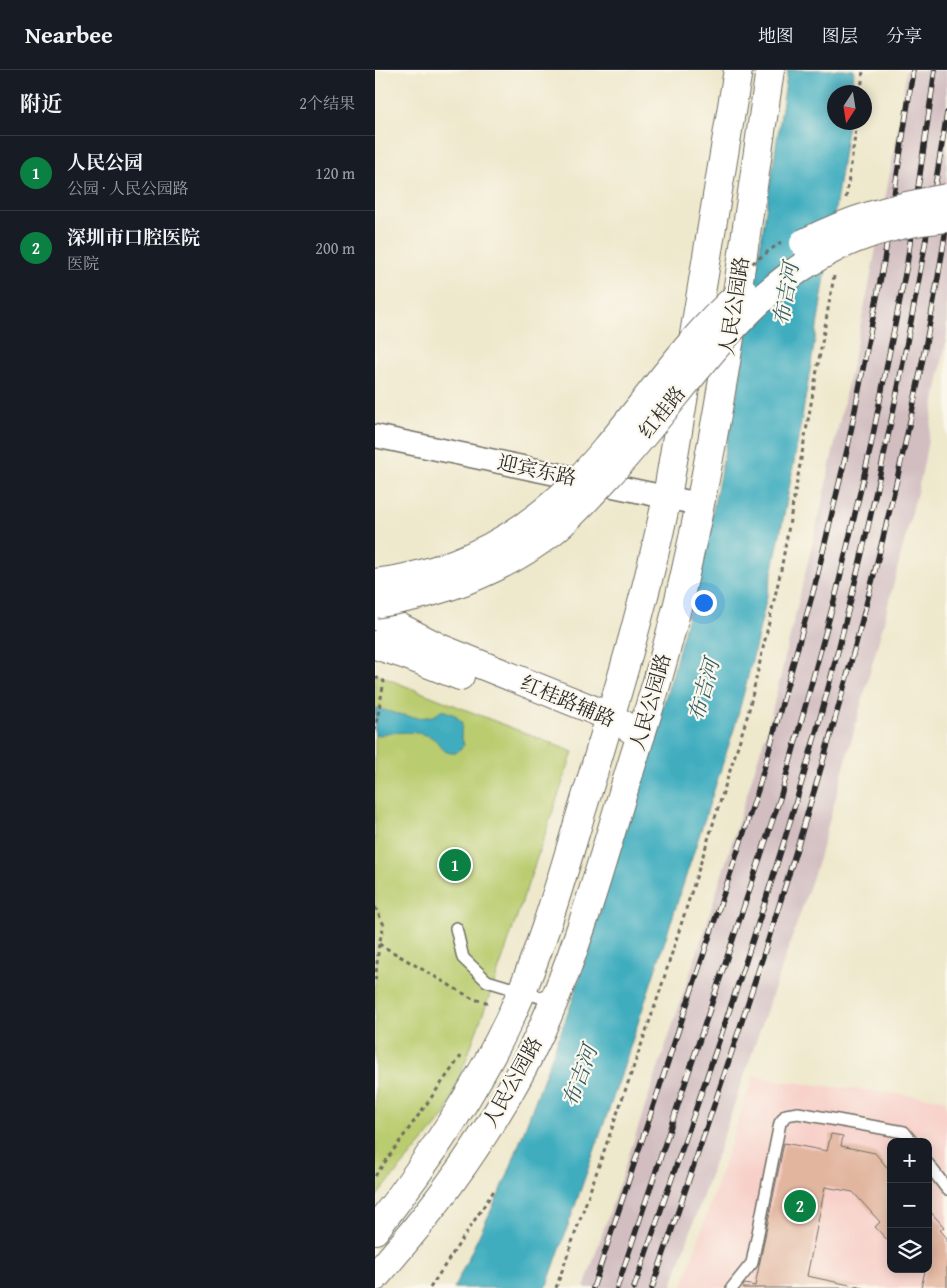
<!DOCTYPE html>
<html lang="zh">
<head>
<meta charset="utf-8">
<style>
  :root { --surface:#171b24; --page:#242831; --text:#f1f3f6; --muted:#9ea1a6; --line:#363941; --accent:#0b8043 }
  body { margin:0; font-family:"Gentium Book Plus","Noto Serif SC",serif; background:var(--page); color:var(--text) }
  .controls { position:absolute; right:15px; bottom:15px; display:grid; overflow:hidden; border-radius:10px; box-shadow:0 2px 12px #0003 }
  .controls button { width:45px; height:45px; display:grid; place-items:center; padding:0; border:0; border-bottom:1px solid var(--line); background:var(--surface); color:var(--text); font:25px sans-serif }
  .compass { position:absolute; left:452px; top:15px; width:45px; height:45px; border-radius:50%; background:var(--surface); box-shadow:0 2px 12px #0003; rotate:192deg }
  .you { position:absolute; left:328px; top:532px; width:18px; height:18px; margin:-12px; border:4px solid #fff; border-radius:50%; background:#1a73e8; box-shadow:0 0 0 8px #1a73e833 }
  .badge { display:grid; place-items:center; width:32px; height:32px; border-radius:50%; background:var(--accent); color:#fff; font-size:16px; font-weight:700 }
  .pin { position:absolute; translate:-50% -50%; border:2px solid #fff; box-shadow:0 1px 5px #0006 }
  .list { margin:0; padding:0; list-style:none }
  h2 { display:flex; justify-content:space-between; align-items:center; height:65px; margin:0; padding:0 20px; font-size:21px }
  h2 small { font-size:16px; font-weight:400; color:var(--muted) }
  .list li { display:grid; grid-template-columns:32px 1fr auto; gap:15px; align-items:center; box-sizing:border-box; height:75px; padding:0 20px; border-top:1px solid var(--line) }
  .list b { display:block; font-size:19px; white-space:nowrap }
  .list p { margin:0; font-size:16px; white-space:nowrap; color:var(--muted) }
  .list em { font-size:16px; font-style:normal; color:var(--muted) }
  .icon { flex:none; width:28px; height:28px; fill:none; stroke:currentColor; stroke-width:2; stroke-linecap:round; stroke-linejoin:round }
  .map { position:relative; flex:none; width:572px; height:1218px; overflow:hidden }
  header { display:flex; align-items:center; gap:30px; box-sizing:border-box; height:70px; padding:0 25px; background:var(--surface); border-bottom:1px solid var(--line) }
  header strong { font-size:24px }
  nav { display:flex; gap:28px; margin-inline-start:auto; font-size:18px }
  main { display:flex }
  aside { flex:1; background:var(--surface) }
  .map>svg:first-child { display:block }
  .built { fill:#f7d0c9; fill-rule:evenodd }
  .industrial { fill:#d2bec1 }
  .green { fill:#bacc6f; stroke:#727c4d }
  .water { fill:#41adbf; stroke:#366c75 }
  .building { fill:#e2b59f }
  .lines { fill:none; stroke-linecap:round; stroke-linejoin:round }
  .service-casing { stroke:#6f6d63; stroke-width:14 }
  .minor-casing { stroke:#6f6d63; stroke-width:25 }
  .tertiary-casing { stroke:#6f6d63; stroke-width:30 }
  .secondary-casing { stroke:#6f6d63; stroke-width:30 }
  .path { stroke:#6f6d63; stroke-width:3; stroke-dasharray:4 4; stroke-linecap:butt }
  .service { stroke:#fff; stroke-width:11 }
  .minor { stroke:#fff; stroke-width:22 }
  .tertiary { stroke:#fff; stroke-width:28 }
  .secondary { stroke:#fff; stroke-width:28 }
  .rail-casing { stroke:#2b2b2b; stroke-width:5.5 }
  .rail { stroke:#fbf7ec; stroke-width:4; stroke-dasharray:11; stroke-linecap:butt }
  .secondary-bridge-casing { stroke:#6f6d63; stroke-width:30; stroke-linecap:butt }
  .path-bridge { stroke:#6f6d63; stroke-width:3; stroke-dasharray:4 4; stroke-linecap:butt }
  .secondary-bridge { stroke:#fff; stroke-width:28 }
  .labels { text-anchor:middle; stroke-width:4.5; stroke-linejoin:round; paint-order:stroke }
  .street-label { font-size:20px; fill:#2b2b2b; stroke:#fbf7ec }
  .water-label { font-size:21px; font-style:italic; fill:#345f66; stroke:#fbf7ec }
</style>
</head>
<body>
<header>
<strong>Nearbee</strong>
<nav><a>地图</a><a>图层</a><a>分享</a></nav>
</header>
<main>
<aside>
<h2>附近<small>2个结果</small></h2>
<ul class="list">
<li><span class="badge">1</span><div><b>人民公园</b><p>公园 · 人民公园路</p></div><em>120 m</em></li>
<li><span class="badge">2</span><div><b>深圳市口腔医院</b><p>医院</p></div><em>200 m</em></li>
</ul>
</aside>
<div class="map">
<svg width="572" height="1218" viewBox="0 0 572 1218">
  <rect width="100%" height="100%" fill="#fbf7ec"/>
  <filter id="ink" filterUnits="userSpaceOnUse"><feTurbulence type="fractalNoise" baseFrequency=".02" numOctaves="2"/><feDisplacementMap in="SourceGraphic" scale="10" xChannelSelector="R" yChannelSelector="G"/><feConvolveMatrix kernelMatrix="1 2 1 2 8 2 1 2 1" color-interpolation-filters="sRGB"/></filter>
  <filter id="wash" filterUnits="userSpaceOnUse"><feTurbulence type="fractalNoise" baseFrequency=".0096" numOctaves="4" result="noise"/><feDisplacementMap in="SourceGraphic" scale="20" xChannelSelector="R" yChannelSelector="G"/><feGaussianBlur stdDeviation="1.12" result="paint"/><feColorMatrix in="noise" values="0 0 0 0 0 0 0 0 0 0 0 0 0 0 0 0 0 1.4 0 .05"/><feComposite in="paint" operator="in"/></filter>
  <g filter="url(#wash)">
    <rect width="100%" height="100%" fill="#eee8cc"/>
    <path class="built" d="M379,1004L398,1010L570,1029L572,1038V1218H307ZM516,1072H553V1199H516Z"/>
    <path class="industrial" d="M531,0H572V265L547,403L508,555L443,792L296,1218H209L330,859L395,650L445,441L494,216L525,49Z"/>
    <path class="green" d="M0,604L198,682L121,908L71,1044L0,1128Z"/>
    <path class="water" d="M413,0H479L477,22H460V52L473,53C443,254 414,459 360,656L245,1008L171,1218H79L131,1109L197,932L298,603L328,488L363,318Z
      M0,638C20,642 51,656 67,640L80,645L87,653L86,665L89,675L81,683C67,684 68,677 59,669C46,659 15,662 0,666Z"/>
    <g id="blocks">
      <path class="building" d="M456,1064L468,1066L466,1076L500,1083L516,1102V1174L500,1157L505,1152L478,1122L450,1117L432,1206L489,1218H368L369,1214L380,1216L409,1073L452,1081Z
        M553,1139L569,1157L565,1160L572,1168V1218H546L550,1201L548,1199H553Z"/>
    </g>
  </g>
  <g filter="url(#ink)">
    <use href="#blocks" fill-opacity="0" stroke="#6f6d63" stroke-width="1"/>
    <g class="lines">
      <defs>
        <path id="service" d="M81,858L88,888L112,911L178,931
          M553,1094L572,1119
          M357,1218L377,1193L405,1053L411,1045L423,1043L529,1062L537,1072"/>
        <path id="minor" d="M0,366L324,434"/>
        <path id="tertiary" d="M0,545L67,579L236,647L266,665
          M0,575L31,585L85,606"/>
        <path id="secondary" d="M0,1160C51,1094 100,1023 135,948C166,882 186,810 207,740C239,636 270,533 292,427L363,0
          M0,1207C65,1133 125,1050 166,961C202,882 225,798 250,716C272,646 294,576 310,504C348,338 370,168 395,0"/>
      </defs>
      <use href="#service" class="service-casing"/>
      <use href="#minor" class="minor-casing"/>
      <use href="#tertiary" class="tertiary-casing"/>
      <use href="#secondary" class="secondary-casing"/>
      <path class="path" d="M486,22L488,0
        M471,128L482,52
        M0,607L9,611L0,661
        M0,837L9,855L4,874L0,913
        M4,874L98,929L115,933
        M0,1106L86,986
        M55,1218L120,1119
        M181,1218L283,927L373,644L406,500L459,206"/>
      <use href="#service" class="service"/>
      <use href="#minor" class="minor"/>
      <use href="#tertiary" class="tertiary"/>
      <use href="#secondary" class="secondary"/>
      <defs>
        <path id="rail" d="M218,1218L383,720L440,515L473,376L509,191L538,0
          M242,1218L406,725L462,520L495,380L532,194L560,0
          M259,1218C326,1023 396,829 450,630C502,437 541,241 572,43
          M277,1218C396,870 515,518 572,153"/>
      </defs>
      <use href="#rail" class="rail-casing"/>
      <use href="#rail" class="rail"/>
      <defs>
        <path id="secondary-bridge" d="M429,173C476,149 519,137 572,128
          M0,513C28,510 54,503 80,493C221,440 263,312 368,221
          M0,534C65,524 127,502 179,460C199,444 215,425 232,407C339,291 394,163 572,148"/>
      </defs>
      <use href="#secondary-bridge" class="secondary-bridge-casing"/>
      <path class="path-bridge" d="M371,198L406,172"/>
      <use href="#secondary-bridge" class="secondary-bridge"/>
    </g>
  </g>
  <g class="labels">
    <g class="street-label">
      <text transform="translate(359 236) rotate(-81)" y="7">人民公园路</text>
      <text transform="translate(287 342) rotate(-51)" y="7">红桂路</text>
      <text transform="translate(162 400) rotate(12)" y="7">迎宾东路</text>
      <text transform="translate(193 631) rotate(23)" y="7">红桂路辅路</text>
      <text transform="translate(275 632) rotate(-74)" y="7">人民公园路</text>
      <text transform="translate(137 1012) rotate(-61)" y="7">人民公园路</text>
    </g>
    <g class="water-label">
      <text transform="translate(411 224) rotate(-80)" y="7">布吉河</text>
      <text transform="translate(329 620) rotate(-74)" y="7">布吉河</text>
      <text transform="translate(205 1006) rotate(-70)" y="7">布吉河</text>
    </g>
  </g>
</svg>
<div class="controls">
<button>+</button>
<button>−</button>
<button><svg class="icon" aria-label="layers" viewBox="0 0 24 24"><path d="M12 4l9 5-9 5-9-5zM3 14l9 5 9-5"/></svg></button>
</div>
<svg class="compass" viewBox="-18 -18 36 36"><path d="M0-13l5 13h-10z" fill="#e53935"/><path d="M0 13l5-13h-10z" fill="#9ea1a6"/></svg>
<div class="you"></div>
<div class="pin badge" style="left:80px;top:795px">1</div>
<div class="pin badge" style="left:425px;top:1136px">2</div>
</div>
</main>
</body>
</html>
